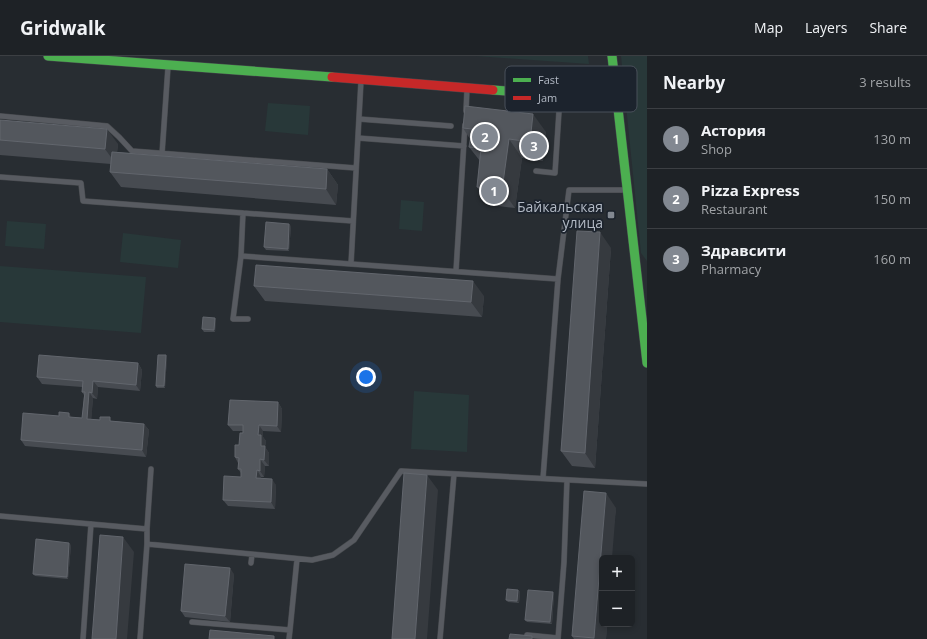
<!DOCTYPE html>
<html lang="en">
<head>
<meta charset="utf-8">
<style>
  :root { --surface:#1e2226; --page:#2b2f32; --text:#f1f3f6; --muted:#a1a4a7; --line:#3c3f43; --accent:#828891 }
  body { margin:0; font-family:"Open Sans",sans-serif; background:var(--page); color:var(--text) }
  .controls { position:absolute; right:12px; bottom:12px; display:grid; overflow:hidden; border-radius:6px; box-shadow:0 2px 6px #0003 }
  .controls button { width:36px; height:36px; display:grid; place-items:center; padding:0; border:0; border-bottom:1px solid var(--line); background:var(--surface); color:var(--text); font:20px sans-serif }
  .you { position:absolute; left:366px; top:321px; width:14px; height:14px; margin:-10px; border:3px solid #fff; border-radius:50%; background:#1a73e8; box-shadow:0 0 0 6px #1a73e833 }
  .badge { display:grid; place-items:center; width:26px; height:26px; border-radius:50%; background:var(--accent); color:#fff; font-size:13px; font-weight:700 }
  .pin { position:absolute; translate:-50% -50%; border:2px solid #fff; box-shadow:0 1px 4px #0006 }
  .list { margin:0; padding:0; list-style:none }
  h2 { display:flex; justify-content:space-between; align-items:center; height:52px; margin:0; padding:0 16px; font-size:17px }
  h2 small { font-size:13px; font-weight:400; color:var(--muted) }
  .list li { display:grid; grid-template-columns:26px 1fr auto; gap:12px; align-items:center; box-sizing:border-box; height:60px; padding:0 16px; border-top:1px solid var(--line) }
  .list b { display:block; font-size:15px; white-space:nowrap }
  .list p { margin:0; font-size:13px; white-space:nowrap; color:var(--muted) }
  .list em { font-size:13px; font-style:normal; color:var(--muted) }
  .map { position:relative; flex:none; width:647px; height:583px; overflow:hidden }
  header { display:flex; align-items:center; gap:24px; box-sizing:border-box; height:56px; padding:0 20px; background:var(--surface); border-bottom:1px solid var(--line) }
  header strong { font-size:19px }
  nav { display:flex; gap:22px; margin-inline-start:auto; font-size:14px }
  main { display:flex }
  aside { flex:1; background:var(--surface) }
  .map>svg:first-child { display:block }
  .green { fill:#283839 }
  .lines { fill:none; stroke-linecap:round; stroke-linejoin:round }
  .lane-casing { stroke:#46494d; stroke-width:6 }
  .fast-casing { stroke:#46494d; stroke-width:10 }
  .jam-casing { stroke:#46494d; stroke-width:10 }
  .lane { stroke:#585b61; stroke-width:5 }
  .fast { stroke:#4caf50; stroke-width:9 }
  .jam { stroke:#c62828; stroke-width:9 }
  .wall { fill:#474b51 }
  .shaded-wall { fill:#363a3f }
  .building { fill:#53575d; stroke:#62666d }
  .poi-dot { fill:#828891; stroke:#1c232d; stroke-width:1.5 }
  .labels { text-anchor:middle; stroke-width:3.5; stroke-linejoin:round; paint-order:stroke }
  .poi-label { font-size:14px; fill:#b2b9c4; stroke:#1c232d; text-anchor:end }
  .key { fill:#1c232d; stroke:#49505a; stroke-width:1 }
  .key-label { font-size:11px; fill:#b2b9c4 }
</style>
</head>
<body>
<header>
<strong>Gridwalk</strong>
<nav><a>Map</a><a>Layers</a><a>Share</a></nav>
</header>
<main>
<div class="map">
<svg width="647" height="583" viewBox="0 0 647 583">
  <rect width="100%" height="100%" fill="#282d32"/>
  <path class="green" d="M476,0H588L589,8Z
    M621,0H647V205L641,197Z
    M268,47L310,50L308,79L265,75Z
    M401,144L424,146L422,175L399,173Z
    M7,165L46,168L44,193L5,190Z
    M123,177L181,184L178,212L120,206Z
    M0,210L146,221L141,277L0,266Z
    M414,335L469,339L467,396L411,393Z"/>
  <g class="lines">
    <defs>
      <path id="lane" d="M466,55L467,33
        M0,60L107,70L119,81L132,95L356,112
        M359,63L451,70
        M358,82L464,90
        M162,98L168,11
        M536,115L555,117L560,40
        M0,121L81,127L83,145L243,157L241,200L233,263H248
        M243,157L353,165
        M241,200L558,223
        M351,208L361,25
        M456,215L465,69
        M543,422L558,223L569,134H627
        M0,460L147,473V488L312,504L333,499L354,484L401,415L647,428
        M147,473L151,413
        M251,507L252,499
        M192,566L290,574L297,503
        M527,579L558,582
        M83,583L91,468
        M140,583L147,488
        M289,583L290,574
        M440,583L454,418
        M558,583L564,506L567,424"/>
      <path id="fast" d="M48,0L332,21
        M612,0L647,307
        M493,34L617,43"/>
      <path id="jam" d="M332,21L493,34"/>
    </defs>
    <use href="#lane" class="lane-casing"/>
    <use href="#fast" class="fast-casing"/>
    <use href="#jam" class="jam-casing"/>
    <use href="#lane" class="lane"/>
    <use href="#fast" class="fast"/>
    <use href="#jam" class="jam"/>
  </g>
  <path class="wall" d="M0,64L118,88L117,96L327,113L338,129L336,149L121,131L110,116L111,108L0,99Z
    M463,72L546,76L543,105L522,102L515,152L490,149L477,131L480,105L469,91L470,83Z
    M291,170L289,195L266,194L264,191Z
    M611,192L595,412L572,410L561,395Z
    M254,230L484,240L482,261L265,245Z
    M215,262L216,264L215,276H204L202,273Z
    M166,299L167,301L165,332H157L156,330Z
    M138,307L142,314L140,335L98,331L97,343L93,342L91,363L144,368L149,374L146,401L25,390L21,384L72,361L82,362L84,339L82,336V331L42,328L37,321Z
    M278,346L282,353L281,376L263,375V381L266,385L265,391L269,397V410H265L264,421H261V422L276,429L275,453L228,450L223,444L241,421V417L238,413V407L235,401L239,389L243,375H233L228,369Z
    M616,452L602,568H607L606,583H574L572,580Z
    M71,489L68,523L35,520L33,518Z
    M234,518L230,566L185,561L181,555Z
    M518,534L520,536L519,547L508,546L506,544Z
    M554,538L552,568L527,566L525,564Z"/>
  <path class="shaded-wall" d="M533,58L546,76L543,105L530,86Z
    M107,73L118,88L116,108L105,93Z
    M509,83L522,102L515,152L502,134Z
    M327,113L338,129L336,149L326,133Z
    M289,168L291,170L289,195L288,193Z
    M600,176L611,192L595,412L585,397Z
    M473,225L484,240L482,261L471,246Z
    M215,262L216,264L215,276L214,274Z
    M166,299L167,301L165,332L164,330Z
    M138,307L142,314L140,335L136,329Z
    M93,325L98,331L97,343L92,337Z
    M89,336L93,342L91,369L87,363Z
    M278,346L282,353L281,376L277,370Z
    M69,357L73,363L69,361Z
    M144,368L149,374L146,401L142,394Z
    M259,369L263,375V381L266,385L265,391L269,397V410L264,404L261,390L258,379Z
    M260,403L265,410L264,421L260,415Z
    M257,414L261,421V428L256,422Z
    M427,419L438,434L427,583H415Z
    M272,423L276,429L275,453L271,446Z
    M606,437L616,452L612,502H602V568H607L606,583H595L594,582Z
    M123,481L134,496L127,583H116Z
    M69,487L71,489L68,523L67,521Z
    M230,512L234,518L230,566L225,560Z
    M518,534L520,536L519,547L517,545Z
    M553,536L554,538L552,568L550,566Z"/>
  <path class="building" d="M465,50L533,58L530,86L509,83L502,134L477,131L481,92L469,91L472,73L463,72Z
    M0,64L107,73L105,93L0,84Z
    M112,96L327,113L326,133L110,116Z
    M266,166L289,168L288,193L264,191Z
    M577,175L600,176L585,397L561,395Z
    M256,209L473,225L471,246L254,230Z
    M203,261L215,262L214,274L202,273Z
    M39,299L138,307L136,329L93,325L92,337L89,336L87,363L100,364V361H110V365L144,368L142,394L21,384L23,357L59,360V356L69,357V361L82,362L85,336H82L83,325L37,321Z
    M158,299H166L164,330H156Z
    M230,344L278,346L277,370L259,369L258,379H261V390H265L264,404L260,403V415L257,414L256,422L272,423L271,446L223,444L224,420L241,421V413H238L239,402L235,401V389H239L240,377H243V369H228Z
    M404,417L427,419L415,583H392Z
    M584,435L606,437L594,582L572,580Z
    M100,479L123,481L116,583H92Z
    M36,483L69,487L67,521L33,518Z
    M185,508L230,512L225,560L181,555Z
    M507,533L518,534L517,545L506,544Z
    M528,534L553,536L550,566L525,564Z
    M210,574L274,580V583H209Z
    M510,578L532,580V583H509Z"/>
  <rect class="poi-dot" x="607" y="155" width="8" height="8" rx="2"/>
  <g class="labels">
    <g class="poi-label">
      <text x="603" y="156">Байкальская<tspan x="603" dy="16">улица</tspan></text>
    </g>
  </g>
  <rect x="505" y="10" width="132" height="46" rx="6" class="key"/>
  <rect x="513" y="22" width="18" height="4" fill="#4caf50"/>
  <rect x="513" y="40" width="18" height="4" fill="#c62828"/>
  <g class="key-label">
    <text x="538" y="28">Fast</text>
    <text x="538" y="46">Jam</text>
  </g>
</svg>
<div class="controls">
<button>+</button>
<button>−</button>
</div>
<div class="you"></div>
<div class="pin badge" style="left:494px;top:135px">1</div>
<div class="pin badge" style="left:485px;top:81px">2</div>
<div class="pin badge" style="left:534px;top:90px">3</div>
</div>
<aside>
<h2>Nearby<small>3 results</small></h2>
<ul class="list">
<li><span class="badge">1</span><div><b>Астория</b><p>Shop</p></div><em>130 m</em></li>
<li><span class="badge">2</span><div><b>Pizza Express</b><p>Restaurant</p></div><em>150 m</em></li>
<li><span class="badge">3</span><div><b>Здравсити</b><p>Pharmacy</p></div><em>160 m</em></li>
</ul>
</aside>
</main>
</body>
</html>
